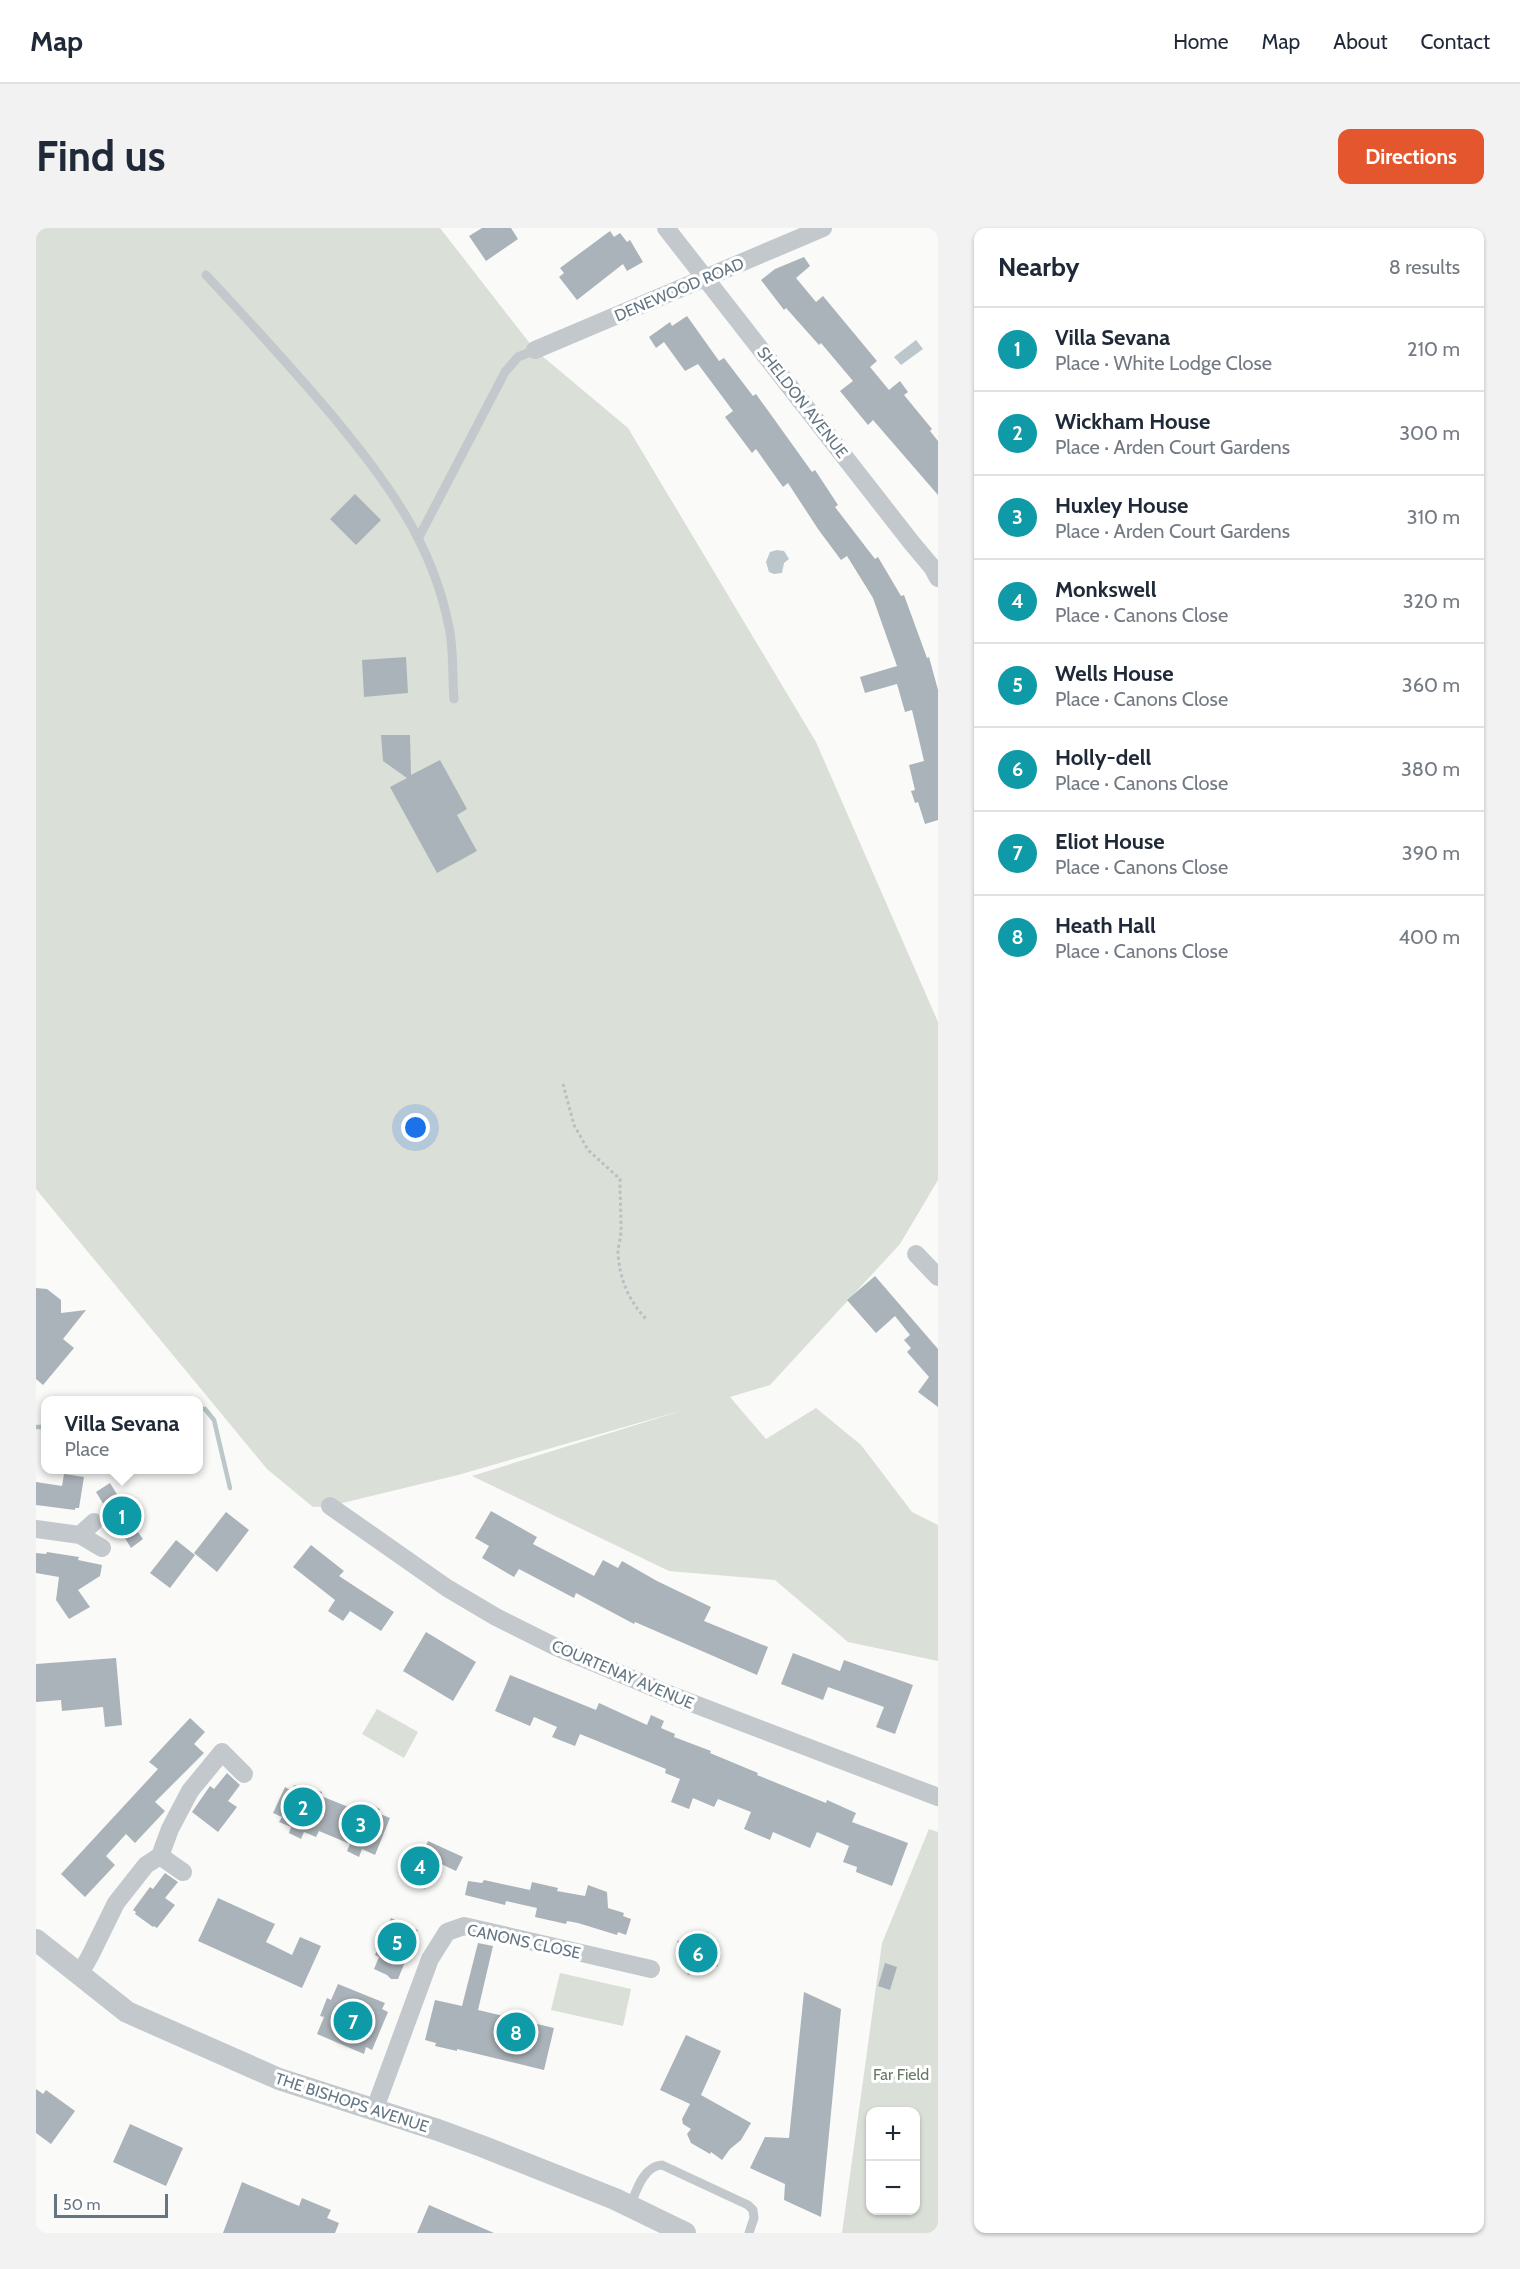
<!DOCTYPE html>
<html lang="en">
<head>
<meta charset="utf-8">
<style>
  :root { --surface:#fff; --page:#f2f2f3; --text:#1f2937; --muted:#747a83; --line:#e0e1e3; --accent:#e4572e }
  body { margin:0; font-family:Cabin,sans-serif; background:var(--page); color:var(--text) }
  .controls { position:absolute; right:18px; bottom:18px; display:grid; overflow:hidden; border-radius:12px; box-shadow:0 2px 4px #0004 }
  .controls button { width:54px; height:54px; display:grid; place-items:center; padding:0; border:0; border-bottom:2px solid var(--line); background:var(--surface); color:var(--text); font:30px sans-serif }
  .scale { position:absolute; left:18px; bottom:15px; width:114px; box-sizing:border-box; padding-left:6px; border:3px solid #657683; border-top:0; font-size:16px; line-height:21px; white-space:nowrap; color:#657683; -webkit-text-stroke:4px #fff; paint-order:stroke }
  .you { position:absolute; left:380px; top:900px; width:21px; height:21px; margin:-15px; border:4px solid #fff; border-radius:50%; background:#1a73e8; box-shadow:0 0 0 9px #1a73e833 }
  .badge { display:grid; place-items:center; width:39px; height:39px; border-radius:50%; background:var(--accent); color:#fff; font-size:20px; font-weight:700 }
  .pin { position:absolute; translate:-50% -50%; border:3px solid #fff; box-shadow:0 2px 6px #0006 }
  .popup { position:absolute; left:5px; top:1168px; width:162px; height:78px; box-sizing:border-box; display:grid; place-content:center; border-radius:12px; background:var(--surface); filter:drop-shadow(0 2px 4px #0005); font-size:20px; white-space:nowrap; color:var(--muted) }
  .popup b { font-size:22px; color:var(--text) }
  .popup::after { content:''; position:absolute; left:50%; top:100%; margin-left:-12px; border:12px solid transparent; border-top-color:var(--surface) }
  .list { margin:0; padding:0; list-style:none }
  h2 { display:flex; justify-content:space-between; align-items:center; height:78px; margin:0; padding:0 24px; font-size:26px }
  h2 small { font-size:20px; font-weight:400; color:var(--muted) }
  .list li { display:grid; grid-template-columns:39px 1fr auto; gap:18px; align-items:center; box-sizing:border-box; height:84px; padding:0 24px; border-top:2px solid var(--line) }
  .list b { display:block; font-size:22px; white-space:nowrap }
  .list p { margin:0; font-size:20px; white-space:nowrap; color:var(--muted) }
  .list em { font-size:20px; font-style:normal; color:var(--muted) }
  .map { position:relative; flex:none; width:902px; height:2005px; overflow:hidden; border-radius:12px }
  header { display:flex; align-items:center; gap:36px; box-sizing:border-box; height:84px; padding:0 30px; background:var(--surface); border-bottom:2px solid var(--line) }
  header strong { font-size:28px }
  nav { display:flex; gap:33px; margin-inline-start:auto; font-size:21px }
  .intro { display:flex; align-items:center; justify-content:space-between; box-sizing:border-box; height:144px; padding:0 36px }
  h1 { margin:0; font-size:42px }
  .button { padding:15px 27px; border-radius:12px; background:var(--accent); color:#fff; font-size:21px; font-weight:700 }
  main { display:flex; gap:36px; padding:0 36px }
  aside { flex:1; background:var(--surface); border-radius:12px; box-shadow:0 2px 4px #0004 }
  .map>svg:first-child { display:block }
  .green { fill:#dadfd7; fill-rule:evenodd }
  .water { fill:#bbc7cb }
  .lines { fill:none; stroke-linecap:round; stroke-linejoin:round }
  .stream { stroke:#bbc7cb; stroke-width:4.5 }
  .building { fill:#aab3b9 }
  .path { stroke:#bbbfc2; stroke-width:3; stroke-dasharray:3 3; stroke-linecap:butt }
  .service { stroke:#c3c8cc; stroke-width:9 }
  .minor { stroke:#c3c8cc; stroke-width:18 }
  .tertiary { stroke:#c3c8cc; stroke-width:22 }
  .labels { text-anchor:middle; stroke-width:6; stroke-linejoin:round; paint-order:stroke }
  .street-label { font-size:16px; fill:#657683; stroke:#fff }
  .park-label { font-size:16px; fill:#687a64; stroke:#fff }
</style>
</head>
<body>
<header>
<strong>Map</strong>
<nav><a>Home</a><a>Map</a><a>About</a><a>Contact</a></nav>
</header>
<div class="intro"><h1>Find us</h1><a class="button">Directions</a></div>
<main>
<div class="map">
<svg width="902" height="2005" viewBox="0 0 902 2005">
  <rect width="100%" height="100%" fill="#fafaf8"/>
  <path class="green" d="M0,0H404L499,122L592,200L780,514L902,794V952L864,1016L734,1157L694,1169L730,1211L780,1180L825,1217L876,1284L902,1297V1433L812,1414L739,1352L633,1343L436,1248L651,1181L422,1247L294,1278L277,1279L231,1241L0,961Z
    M341,1481L382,1504L368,1530L326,1506Z
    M893,1601L902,1604V2005H806L846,1715ZM834,1884H880V1982H834Z
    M524,1745L595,1761L587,1798L515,1782Z"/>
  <path class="water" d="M880,112L887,121L865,137L858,129Z
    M741,322L748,323L753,331L748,335L746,345L738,346L733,344L730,334L734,324Z"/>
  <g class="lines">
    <path class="stream" d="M162,1181H169L178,1192L194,1260
      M0,1199H10"/>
  </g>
  <path class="building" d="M446,0H475L482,11L450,33L433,8Z
    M574,3L578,9L584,5L591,14L594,12L607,34L591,43L587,36L541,72L523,49L528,45L524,40Z
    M768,29L774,38L760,50L780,74L787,68L841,133L834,139L853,162L864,153L872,164L868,167L896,201L894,203L902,213V267L837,192L832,197L804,163L817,153L785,115L783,117L750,80L748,82L725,52L739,41Z
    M651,88L683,133L688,130L717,168L720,166L776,244L779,242L802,277L799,279L839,331L842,329L865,368L868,367L891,430L893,429L902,462V592L889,596L882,574L879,575L875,563L879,562L873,537L888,533L876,482L869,484L861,456L829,465L824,449L861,438L837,370L811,328L805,332L782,301L752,255L747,259L720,221L716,225L689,189L697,183L662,136L649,143L628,114L620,120L613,109L634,94L636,98Z
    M319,266L345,292L320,317L294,291Z
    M370,429L372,465L328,469L326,432Z
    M345,507H374L375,547L404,532L431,581L421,587L441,623L401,645L354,559L371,550L347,533Z
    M839,1048L902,1121V1179L882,1164L893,1149L871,1124L875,1120L868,1112L874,1107L859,1088L840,1105L811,1072Z
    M0,1060L11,1061L25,1072V1085L50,1082L27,1111L38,1120L7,1157L0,1151Z
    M28,1246L48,1249L43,1280H39V1282L0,1277V1254L26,1258Z
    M74,1255L82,1268L85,1267L104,1297L99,1300L107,1311L95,1320L82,1299L79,1301L71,1289L74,1287L60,1264Z
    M455,1283L501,1309L497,1316L558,1348L567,1332L582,1340L586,1333L621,1353L675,1379L668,1393L732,1419L721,1447L599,1394L598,1396L540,1365L538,1370L483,1341L478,1349L446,1330L453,1318L439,1310Z
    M190,1284L213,1302L181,1344L158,1325Z
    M140,1312L159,1327L134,1360L114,1345Z
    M275,1317L308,1343L303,1348L358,1384L345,1403L314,1383L307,1393L292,1383L299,1372L257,1339Z
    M11,1324L43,1329L42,1332L66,1337L64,1348L42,1362L54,1379L33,1391L20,1372L23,1349L0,1345V1325L10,1326Z
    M390,1404L440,1434L417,1473L367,1443Z
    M757,1425L804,1443L808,1432L877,1457L859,1506L840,1499L848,1479L792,1459L787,1472L745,1456Z
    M80,1430L86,1497L69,1499L67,1479L26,1483L25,1472L0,1474V1436Z
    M474,1447L560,1482L563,1475L611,1497L615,1487L628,1493L625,1500L639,1506L638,1509L675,1523L674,1525L722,1545L721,1547L790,1575L791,1572L820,1585L816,1594L872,1615L856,1658L820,1644L821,1639L807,1634L813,1618L781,1604L774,1620L737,1604L734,1612L708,1601L715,1584L682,1571L678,1579L657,1570L653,1581L635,1574L644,1551L629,1545L630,1541L544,1506L539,1518L516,1509L521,1499L498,1489L494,1498L459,1483Z
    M154,1490L169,1504L158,1516L168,1525L119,1574L129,1583L99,1615L90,1606L70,1628L79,1637L49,1669L25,1646L122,1541L113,1534Z
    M191,1545L204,1557L192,1573L201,1579L182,1604L156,1584L174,1558L178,1561Z
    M258,1557L269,1562L271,1558L286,1564L285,1568L315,1580L317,1575L329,1580L330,1575L344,1581L342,1585L354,1590L339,1627L326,1621L323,1629L311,1623L314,1616L283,1603L280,1609L268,1604L265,1611L253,1605L255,1599L243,1594L246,1589L237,1585L249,1559L256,1563Z
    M392,1613L427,1629L420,1643L401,1634L389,1661L366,1651L381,1619L388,1623Z
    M129,1645L142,1654L129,1670L139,1677L121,1700L118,1698L117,1699L99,1686L100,1684L97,1682L114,1659L117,1661Z
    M448,1652L494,1662L496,1654L522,1660L521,1663L549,1668L552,1657L571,1664L572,1680L588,1685L587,1688L595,1691L590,1707L582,1704L581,1707L542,1695L531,1693L530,1696L499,1689L501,1680L470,1673L469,1677L429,1667L432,1653L446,1655Z
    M182,1670L239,1696L230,1714L256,1727L264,1709L285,1718L266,1760L162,1713Z
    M355,1690L382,1702L362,1751H355L351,1747L338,1741L343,1729L339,1727Z
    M672,1704L682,1738L652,1747L641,1713Z
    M442,1715L457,1718L442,1782L518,1800L508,1842L421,1821V1823L399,1818L400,1815L389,1812L399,1772L426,1778Z
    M849,1735L861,1739L854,1762L842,1758Z
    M302,1756L349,1775L346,1781L352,1784L336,1822L330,1819L328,1826L281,1806L288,1789L284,1788L291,1770L295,1772Z
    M768,1764L805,1781L785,1989L748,1972L749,1956L714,1940L729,1909L753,1910Z
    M650,1807L685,1823L665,1867L715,1895L705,1912L694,1921L686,1932L675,1924L674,1926L655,1915L651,1906L655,1901L647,1896L646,1891L654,1876L624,1862Z
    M0,1861L7,1866L10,1862L39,1883L15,1916L0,1905Z
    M94,1896L147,1920L130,1958L77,1934Z
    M206,1954L263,1978L266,1970L295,1982L291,1990L303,1995L299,2005H187Z
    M393,1977L458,2005H381Z"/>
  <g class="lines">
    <path class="path" d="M527,856L538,897L552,922L584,951C584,968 585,985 585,1002C585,1010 582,1018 582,1025C584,1053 593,1073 611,1092"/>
    <path class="service" d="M170,47C213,93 255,139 295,186C349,252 396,312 413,399C418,422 416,448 418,471
      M383,309L469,144L482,129L499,122
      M594,1978C600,1964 607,1938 626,1937L712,1977L717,1982L718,1990L713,2005"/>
    <path class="minor" d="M630,0L875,314L896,339L902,350
      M499,122L787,0
      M880,1026L902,1049
      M294,1278L411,1360L460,1389L520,1419L640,1469L902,1569
      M0,1301L44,1307L66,1320
      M44,1307L58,1294
      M124,1628L147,1644
      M43,1747L54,1728L80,1675L110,1637L124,1628L134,1601L154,1563L186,1524L208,1546
      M338,1883L394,1731L411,1704L428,1698L615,1741"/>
    <path class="tertiary" d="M0,1712L91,1784L243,1851L402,1902L448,1919L579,1971L649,2005"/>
  </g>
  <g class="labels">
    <g class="street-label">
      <text transform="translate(643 61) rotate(-23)" y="6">DENEWOOD ROAD</text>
      <text transform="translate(767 174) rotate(52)" y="6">SHELDON AVENUE</text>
      <text transform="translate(587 1446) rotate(23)" y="6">COURTENAY AVENUE</text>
      <text transform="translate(488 1713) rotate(12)" y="6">CANONS CLOSE</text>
      <text transform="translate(316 1874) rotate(18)" y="6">THE BISHOPS AVENUE</text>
    </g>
    <g class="park-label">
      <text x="865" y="1852">Far Field</text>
    </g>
  </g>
</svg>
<div class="controls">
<button>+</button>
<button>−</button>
</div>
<div class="scale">50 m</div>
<div class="you"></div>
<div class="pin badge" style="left:86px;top:1288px;background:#0f9aa8">1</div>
<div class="popup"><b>Villa Sevana</b>Place</div>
<div class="pin badge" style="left:267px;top:1579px;background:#0f9aa8">2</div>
<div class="pin badge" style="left:325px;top:1596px;background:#0f9aa8">3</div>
<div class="pin badge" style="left:384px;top:1638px;background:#0f9aa8">4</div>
<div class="pin badge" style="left:361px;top:1714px;background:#0f9aa8">5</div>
<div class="pin badge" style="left:662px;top:1725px;background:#0f9aa8">6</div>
<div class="pin badge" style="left:317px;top:1793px;background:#0f9aa8">7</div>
<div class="pin badge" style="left:480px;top:1804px;background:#0f9aa8">8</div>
</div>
<aside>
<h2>Nearby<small>8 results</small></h2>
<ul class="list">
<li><span class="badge" style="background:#0f9aa8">1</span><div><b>Villa Sevana</b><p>Place · White Lodge Close</p></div><em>210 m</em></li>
<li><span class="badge" style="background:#0f9aa8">2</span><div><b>Wickham House</b><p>Place · Arden Court Gardens</p></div><em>300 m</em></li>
<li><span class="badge" style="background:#0f9aa8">3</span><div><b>Huxley House</b><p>Place · Arden Court Gardens</p></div><em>310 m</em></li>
<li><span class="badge" style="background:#0f9aa8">4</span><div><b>Monkswell</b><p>Place · Canons Close</p></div><em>320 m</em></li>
<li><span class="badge" style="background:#0f9aa8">5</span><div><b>Wells House</b><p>Place · Canons Close</p></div><em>360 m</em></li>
<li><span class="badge" style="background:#0f9aa8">6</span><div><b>Holly-dell</b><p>Place · Canons Close</p></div><em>380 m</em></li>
<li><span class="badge" style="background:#0f9aa8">7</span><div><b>Eliot House</b><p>Place · Canons Close</p></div><em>390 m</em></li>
<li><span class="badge" style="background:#0f9aa8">8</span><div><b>Heath Hall</b><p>Place · Canons Close</p></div><em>400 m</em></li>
</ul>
</aside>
</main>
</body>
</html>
